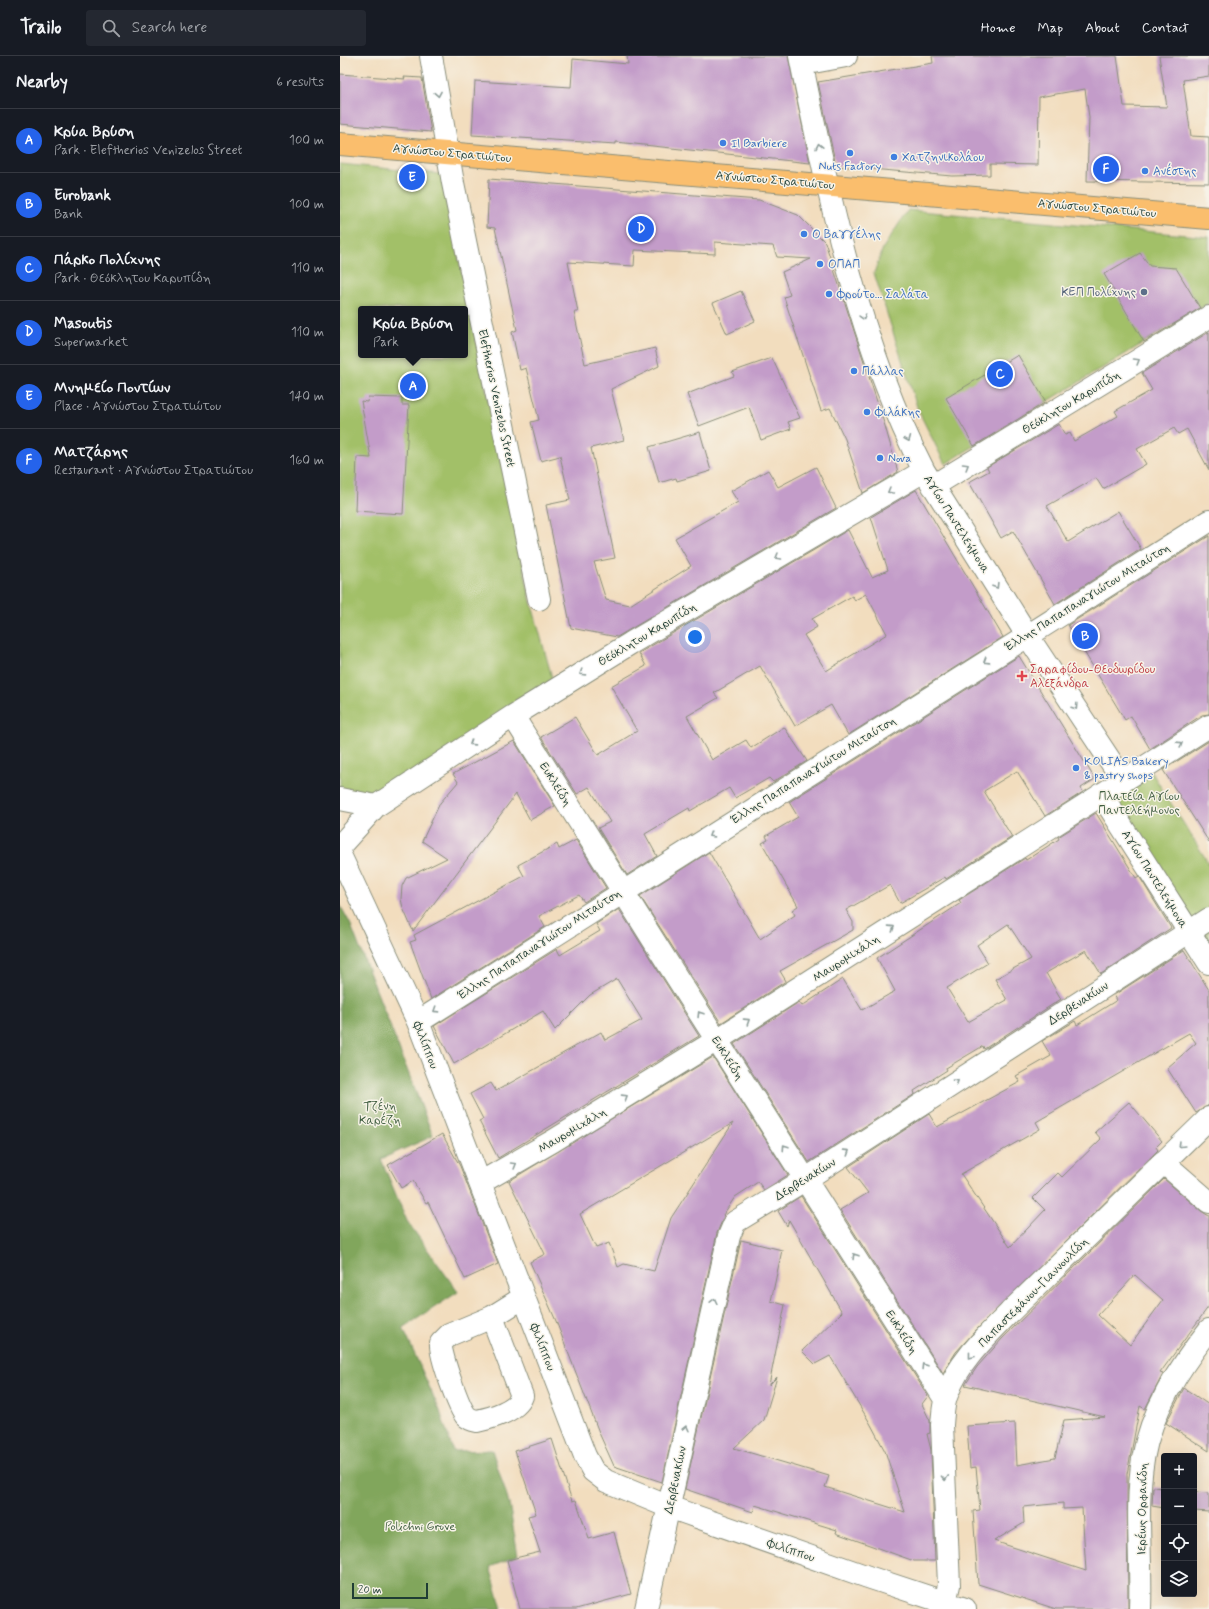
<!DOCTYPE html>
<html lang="en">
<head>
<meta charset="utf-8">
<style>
  :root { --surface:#171b24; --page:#242831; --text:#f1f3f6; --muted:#9ea1a6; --line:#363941; --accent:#2563eb }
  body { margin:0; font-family:Mynerve,sans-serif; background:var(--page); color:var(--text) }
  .controls { position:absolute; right:12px; bottom:12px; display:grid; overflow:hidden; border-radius:4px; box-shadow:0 4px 16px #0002 }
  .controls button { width:36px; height:36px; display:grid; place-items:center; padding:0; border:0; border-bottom:1px solid var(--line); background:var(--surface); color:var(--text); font:20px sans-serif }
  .scale { position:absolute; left:12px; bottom:10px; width:76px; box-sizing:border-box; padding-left:4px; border:2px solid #1f3d34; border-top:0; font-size:11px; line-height:14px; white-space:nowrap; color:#1f3d34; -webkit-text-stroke:3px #f7f3e8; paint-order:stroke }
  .you { position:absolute; left:355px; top:581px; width:14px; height:14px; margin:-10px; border:3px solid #fff; border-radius:50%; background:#1a73e8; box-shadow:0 0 0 6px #1a73e833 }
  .badge { display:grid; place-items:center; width:26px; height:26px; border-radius:50%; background:var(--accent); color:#fff; font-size:13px; font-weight:700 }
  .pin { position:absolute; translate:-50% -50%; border:2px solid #fff; box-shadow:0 1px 4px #0006 }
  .popup { position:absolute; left:18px; top:250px; width:110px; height:52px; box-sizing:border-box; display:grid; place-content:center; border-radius:4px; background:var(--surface); filter:drop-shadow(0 1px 3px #0005); font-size:13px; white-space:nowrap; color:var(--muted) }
  .popup b { font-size:15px; color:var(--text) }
  .popup::after { content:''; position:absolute; left:50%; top:100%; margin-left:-8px; border:8px solid transparent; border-top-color:var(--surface) }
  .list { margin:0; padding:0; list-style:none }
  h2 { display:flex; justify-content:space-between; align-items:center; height:52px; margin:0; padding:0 16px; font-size:17px }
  h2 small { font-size:13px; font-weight:400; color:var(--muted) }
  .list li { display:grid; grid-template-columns:26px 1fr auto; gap:12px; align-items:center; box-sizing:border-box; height:64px; padding:0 16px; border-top:1px solid var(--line) }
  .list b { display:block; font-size:15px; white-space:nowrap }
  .list p { margin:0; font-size:13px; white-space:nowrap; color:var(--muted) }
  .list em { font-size:13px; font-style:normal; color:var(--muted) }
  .icon { flex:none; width:22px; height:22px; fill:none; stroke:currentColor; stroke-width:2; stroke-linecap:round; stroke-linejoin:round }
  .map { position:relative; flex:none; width:869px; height:1553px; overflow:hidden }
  header { display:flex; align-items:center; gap:24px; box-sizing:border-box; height:56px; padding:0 20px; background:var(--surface); border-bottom:1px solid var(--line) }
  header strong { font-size:19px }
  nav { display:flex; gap:22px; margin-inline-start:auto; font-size:14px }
  .search { width:280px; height:36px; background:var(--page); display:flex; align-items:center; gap:10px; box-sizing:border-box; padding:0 14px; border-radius:4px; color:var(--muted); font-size:15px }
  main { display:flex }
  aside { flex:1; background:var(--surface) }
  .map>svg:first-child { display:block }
  .green { fill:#a2c068; stroke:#607e4e; fill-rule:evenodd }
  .forest { fill:#81a65c; stroke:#507248 }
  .building { fill:#c39cc9; fill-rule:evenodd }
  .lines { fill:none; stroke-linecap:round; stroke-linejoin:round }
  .minor-casing { stroke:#888d79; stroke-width:24 }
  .major-casing { stroke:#888d79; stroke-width:24 }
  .minor { stroke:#fff; stroke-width:22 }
  .major { stroke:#fabe6d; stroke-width:22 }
  .oneway { stroke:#8f9e9a }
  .shop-dot { fill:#3f7fe0; stroke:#f7f3e8; stroke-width:1.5 }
  .service-dot { fill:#5c6f8a; stroke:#f7f3e8; stroke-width:1.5 }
  .health-dot { fill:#e0444e; stroke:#f7f3e8; stroke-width:1.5 }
  .labels { text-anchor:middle; stroke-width:3; stroke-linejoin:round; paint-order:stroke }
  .shop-label { font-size:12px; fill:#366cbe; stroke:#f7f3e8; text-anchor:start }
  .street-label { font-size:12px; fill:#1f3d34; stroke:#f7f3e8 }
  .service-label { font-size:12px; fill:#4e5e75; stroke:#f7f3e8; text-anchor:end }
  .health-label { font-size:12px; fill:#be3a42; stroke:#f7f3e8; text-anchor:start }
  .park-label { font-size:12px; fill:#405e41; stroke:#f7f3e8 }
</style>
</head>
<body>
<header>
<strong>Trailo</strong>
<div class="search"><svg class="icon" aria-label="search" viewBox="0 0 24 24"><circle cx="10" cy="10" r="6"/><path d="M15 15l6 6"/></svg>Search here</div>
<nav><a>Home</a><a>Map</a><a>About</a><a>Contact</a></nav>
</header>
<main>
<aside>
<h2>Nearby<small>6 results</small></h2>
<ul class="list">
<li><span class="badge">A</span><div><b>Κρύα Βρύση</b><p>Park · Eleftherios Venizelos Street</p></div><em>100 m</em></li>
<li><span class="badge">B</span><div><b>Eurobank</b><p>Bank</p></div><em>100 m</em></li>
<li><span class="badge">C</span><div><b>Πάρκο Πολίχνης</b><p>Park · Θεόκλητου Καρυπίδη</p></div><em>110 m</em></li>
<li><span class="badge">D</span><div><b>Masoutis</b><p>Supermarket</p></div><em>110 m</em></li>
<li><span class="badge">E</span><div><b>Μνημείο Ποντίων</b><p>Place · Αγνώστου Στρατιώτου</p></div><em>140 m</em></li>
<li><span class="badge">F</span><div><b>Ματζάρης</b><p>Restaurant · Αγνώστου Στρατιώτου</p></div><em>160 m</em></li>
</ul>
</aside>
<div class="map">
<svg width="869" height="1553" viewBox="0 0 869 1553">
  <rect width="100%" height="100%" fill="#f7f3e8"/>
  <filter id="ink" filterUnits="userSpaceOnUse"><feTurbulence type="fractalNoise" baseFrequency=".025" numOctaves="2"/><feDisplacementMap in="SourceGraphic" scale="8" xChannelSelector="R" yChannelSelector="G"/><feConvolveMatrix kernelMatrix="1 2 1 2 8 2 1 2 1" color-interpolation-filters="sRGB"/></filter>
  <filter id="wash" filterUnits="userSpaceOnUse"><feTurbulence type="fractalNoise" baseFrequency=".012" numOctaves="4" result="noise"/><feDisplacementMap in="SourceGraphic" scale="16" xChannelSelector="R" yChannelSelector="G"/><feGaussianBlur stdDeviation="0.9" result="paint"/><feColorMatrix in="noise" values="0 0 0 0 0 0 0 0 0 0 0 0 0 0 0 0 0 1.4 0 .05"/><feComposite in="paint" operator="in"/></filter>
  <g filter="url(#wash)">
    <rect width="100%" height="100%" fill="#f2ddbe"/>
    <path class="green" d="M0,108L101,118L190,542L214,629L36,750L0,743ZM21,253H125V299H21Z
      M568,154L869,181V247L605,408L578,354L534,217L543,192Z
      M807,709L869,808V907L761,738Z"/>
    <path class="forest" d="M0,849L10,867L93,1080L41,1103L67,1165L118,1236L63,1272L100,1355L113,1395L152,1394L169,1447L178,1500L150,1511L162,1553H0Z"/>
    <g id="blocks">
      <path class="building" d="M287,0H448L470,107L276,86V88L132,79L135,25L231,31L233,3L288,8Z
        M592,0H777L784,50L827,51L819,0H869V20L843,24L851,80L869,81V127L747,125L749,61L745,33L699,41L698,109L650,108V119L612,120L496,110L478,26L593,7Z
        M0,18L65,23L64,21L82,22L91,76L0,68Z
        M149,123L419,144L458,159L485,186L545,370L558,416L523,437L505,383L490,352L481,355L444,241L450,239L442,216L471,203L437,201L433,190L375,186V198L295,194L294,210L228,206L238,256H234L245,308L315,292L319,310L271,333L284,384L251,392L275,502L254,506L266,544L290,549L351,510L335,482L398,446L391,435L428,414L438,431L476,411L496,452L277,581L231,572L206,449L230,444L220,400L201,405L191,366L199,364L186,312L180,314L172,276L177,274L155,172L147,171Z
        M800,197L810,210L836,212L860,252L804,286L764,218Z
        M401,235L415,265L387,278L373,247Z
        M869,276V414L847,373L838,378L834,372L797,393L806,408L763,433L756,422L707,450L728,486L778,455L801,493L715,548L673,475L661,482L629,426L649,415L647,411L719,368L725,379L730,377L734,385L778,360L775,355L812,334L802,317Z
        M678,299L706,346L634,390L606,342Z
        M432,302L460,362L448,366L451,373L421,384L409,351L359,370L347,338L394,320L392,316Z
        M28,341L62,342V349H69L63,458L15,455L17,401L31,402L21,345L27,346Z
        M360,376L371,415L337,425L336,422L319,427L309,391Z
        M576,434L663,581L508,679L491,649L455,670L420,610L374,637L378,642L347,660L372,704L406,684L411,692L444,671L467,705L433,726L429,722L395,742L389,732L350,755L349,752L305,778L317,800L287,819L258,772L270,766L249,731L237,738L201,681L235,661L258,699L297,675L271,630L306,610L299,597L508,474L532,521L548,514L531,461ZM526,538L547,578L486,615L464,579L477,571L472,563L512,540L515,544Z
        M869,480V658L862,659L810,693L791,660L785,664L728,569Z
        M679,600L755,723L741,732L743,736L705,760L677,715L644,735L672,781L606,823L605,821L560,847L550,829L506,854L513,866V874L440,915L446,925L381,967L300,840L369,796L420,883L455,859L452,854L458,850L422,787L428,784L426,780L458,761L449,746Z
        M174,685L215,750L190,764L176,738L73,875L63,852L61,843L62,830L66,822L107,802L82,785L100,747L118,726L113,718Z
        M869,685V786L823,714Z
        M756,757L796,822L799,820L831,872L761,918L746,894L706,917L721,943L644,993L643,990L606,1012L607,1014L574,1035L575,1038L469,1106L394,988L459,946L462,950L503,923L522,954L555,935L537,902L621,847L619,844L685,802L686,804L719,783L718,781ZM668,868L691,903L655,923L667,944L628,966L607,932L648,907L637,889Z
        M236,784L266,832L244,846L239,839L199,860L205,871L91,943L70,886L76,884L74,879L184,820L178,809L217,788L219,793Z
        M279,853L359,980L158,1102L139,1065L143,1063L130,1038L151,1027L156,1035L261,976L265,984L302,964L277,923L250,939L215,974L203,955L114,1008L94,970L217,893L220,899L260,875L256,868Z
        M844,894L869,934V1049L856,1057L827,1012L856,987L849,977L696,1066L700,1073L621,1118L670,1191L705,1154L693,1142L718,1117L722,1121L761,1083L755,1076L789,1046L822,1085L816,1091L818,1094L635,1275L616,1296L603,1317L500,1154L528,1137L508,1111L589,1058L597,1071L680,1026L676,1020L711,1000L702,985L735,965L737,969L777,944L774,939Z
        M373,1001L448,1119L424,1134L418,1126L395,1141L383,1159L384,1160L377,1177L322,1426L274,1410L260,1379L216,1265L190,1206L205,1198L169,1125ZM393,1067L331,1162L314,1215L284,1208L278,1211L269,1187L256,1192L240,1158Z
        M102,1078L120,1110L158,1208L125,1223L88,1146L86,1147L73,1125L61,1132L48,1109Z
        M824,1123L861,1155L869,1160V1250L820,1317L823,1318L805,1353L800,1350L787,1418L788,1553H716L638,1528L633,1455L640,1454L636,1411L630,1412L627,1370L675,1367L677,1409L715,1402L724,1364L765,1361L625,1329L637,1311L662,1283ZM795,1219L823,1244L790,1289L758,1259ZM723,1447V1453L742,1452L746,1515L654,1485L684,1467L683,1451Z
        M461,1140L588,1340L582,1348L590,1365V1377L587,1378L591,1394L595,1505H574L496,1477L497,1474L415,1449L413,1456L345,1433L401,1184L442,1194L431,1245L445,1249L429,1329L437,1321L424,1364L394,1392L489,1420L485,1431L565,1456L545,1395L530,1367L490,1300L475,1308L462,1295L502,1256L449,1164L447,1170L438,1155Z
        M844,1332L869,1349V1395L826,1367Z
        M212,1383L232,1445L236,1444L249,1483L274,1476L291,1538L236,1553H180L167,1504L200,1496L188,1460L196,1458L175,1395Z
        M813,1431L824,1432V1452L812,1450Z
        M854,1436L869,1437V1456L854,1455Z"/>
    </g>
  </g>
  <g filter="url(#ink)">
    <use href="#blocks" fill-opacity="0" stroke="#888d79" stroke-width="1"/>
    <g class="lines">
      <defs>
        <path id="minor" d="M91,0L113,127L199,543
          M460,0C488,139 519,289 584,415L687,579L783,724
          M462,8L506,0
          M593,430L869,261
          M173,660L334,917L605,1343
          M761,738L869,907
          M0,743L36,750
          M0,790L36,750L173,660L291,587L584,415
          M0,799L78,966L245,1400L253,1415L266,1425L329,1451L528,1521L625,1553
          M78,966L869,465
          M823,1106L869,1146
          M140,1127L213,1085L377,984L869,670
          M152,1261L182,1340C177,1355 151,1362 137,1365C132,1364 129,1363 126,1360C119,1352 99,1297 101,1287L109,1279L152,1261L184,1241
          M306,1553L389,1180L395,1166L466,1123L869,863
          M601,1553L606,1542L609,1529L602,1369C603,1358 603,1346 608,1336C619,1305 648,1279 670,1256L869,1062
          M800,1553C802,1504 795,1452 803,1403C811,1355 839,1312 869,1274"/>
        <path id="major" d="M0,88L869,162"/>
      </defs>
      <use href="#minor" class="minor-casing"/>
      <use href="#major" class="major-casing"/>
      <use href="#minor" class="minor"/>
      <use href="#major" class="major"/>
    </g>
    <defs><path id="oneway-chevron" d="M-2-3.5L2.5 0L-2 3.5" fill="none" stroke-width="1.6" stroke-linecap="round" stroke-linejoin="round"/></defs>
    <g class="oneway">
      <use href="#oneway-chevron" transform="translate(98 38) rotate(80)"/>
      <use href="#oneway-chevron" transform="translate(479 90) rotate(-102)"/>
      <use href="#oneway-chevron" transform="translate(523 261) rotate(74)"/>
      <use href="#oneway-chevron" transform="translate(797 305) rotate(-31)"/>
      <use href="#oneway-chevron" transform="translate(568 383) rotate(67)"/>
      <use href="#oneway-chevron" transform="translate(626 410) rotate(-31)"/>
      <use href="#oneway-chevron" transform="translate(550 435) rotate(150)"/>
      <use href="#oneway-chevron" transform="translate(438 501) rotate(150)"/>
      <use href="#oneway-chevron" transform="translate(656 530) rotate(58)"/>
      <use href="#oneway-chevron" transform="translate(646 605) rotate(148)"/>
      <use href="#oneway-chevron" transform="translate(242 617) rotate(148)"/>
      <use href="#oneway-chevron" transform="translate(735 651) rotate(57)"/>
      <use href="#oneway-chevron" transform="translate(132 687) rotate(147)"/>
      <use href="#oneway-chevron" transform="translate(840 688) rotate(-32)"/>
      <use href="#oneway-chevron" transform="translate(371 779) rotate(148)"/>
      <use href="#oneway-chevron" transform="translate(552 872) rotate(-33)"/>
      <use href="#oneway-chevron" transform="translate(96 954) rotate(147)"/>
      <use href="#oneway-chevron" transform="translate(360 958) rotate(-122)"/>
      <use href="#oneway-chevron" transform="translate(407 965) rotate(-33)"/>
      <use href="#oneway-chevron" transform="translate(616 1026) rotate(-33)"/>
      <use href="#oneway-chevron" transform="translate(285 1041) rotate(-32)"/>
      <use href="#oneway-chevron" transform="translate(841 1089) rotate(135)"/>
      <use href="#oneway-chevron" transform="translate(445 1091) rotate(-124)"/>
      <use href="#oneway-chevron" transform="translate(507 1096) rotate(-33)"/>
      <use href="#oneway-chevron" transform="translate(174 1109) rotate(-31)"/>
      <use href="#oneway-chevron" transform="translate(515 1200) rotate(-122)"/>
      <use href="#oneway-chevron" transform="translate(374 1245) rotate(-77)"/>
      <use href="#oneway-chevron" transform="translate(631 1300) rotate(128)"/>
      <use href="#oneway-chevron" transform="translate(584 1310) rotate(-122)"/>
      <use href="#oneway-chevron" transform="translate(346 1372) rotate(-77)"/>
      <use href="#oneway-chevron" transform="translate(605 1422) rotate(87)"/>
    </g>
  </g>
  <g class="shop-dot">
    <circle cx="383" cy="87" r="4"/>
    <circle cx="510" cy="97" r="4"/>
    <circle cx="554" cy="101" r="4"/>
    <circle cx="805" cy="115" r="4"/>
    <circle cx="464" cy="178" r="4"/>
    <circle cx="480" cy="208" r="4"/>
    <circle cx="489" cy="238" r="4"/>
    <circle cx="514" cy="315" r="4"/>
    <circle cx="527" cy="356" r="4"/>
    <circle cx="540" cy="402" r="4"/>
    <circle cx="736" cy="712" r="4"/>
  </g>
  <circle class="service-dot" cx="804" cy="236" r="4"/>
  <path class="health-dot" d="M680 614h4v4h4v4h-4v4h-4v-4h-4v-4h4z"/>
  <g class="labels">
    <g class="shop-label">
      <text x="391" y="91">Il Barbiere</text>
      <text x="562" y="105">Χατζηνικολάου</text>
      <text x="510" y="114" text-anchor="middle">Nuts Factory</text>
      <text x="813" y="119">Ανέστης</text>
      <text x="472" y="182">Ο Βαγγέλης</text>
      <text x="488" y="212">ΟΠΑΠ</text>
      <text x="497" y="242">Φρούτο... Σαλάτα</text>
      <text x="522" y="319">Πάλλας</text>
      <text x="535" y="360">Φιλάκης</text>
      <text x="548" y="406">Nova</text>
      <text x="744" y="709">KOLIAS Bakery<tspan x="744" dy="14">&amp; pastry shops</tspan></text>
    </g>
    <g class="street-label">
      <text transform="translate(112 97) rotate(5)" y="4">Αγνώστου Στρατιώτου</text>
      <text transform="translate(435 124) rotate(5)" y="4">Αγνώστου Στρατιώτου</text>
      <text transform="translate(757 152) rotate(5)" y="4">Αγνώστου Στρατιώτου</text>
      <text transform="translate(157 342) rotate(78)" y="4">Eleftherios Venizelos Street</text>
      <text transform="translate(731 346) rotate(-31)" y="4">Θεόκλητου Καρυπίδη</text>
      <text transform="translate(617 468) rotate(58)" y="4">Αγίου Παντελεήμονα</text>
      <text transform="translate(747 541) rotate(-32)" y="4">Έλλης Παπαπαναγιώτου Μιταύτση</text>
      <text transform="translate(307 578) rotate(-31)" y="4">Θεόκλητου Καρυπίδη</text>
      <text transform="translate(473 714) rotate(-32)" y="4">Έλλης Παπαπαναγιώτου Μιταύτση</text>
      <text transform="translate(216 728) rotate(58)" y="4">Ευκλείδη</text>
      <text transform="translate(815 823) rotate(58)" y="4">Αγίου Παντελεήμονα</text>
      <text transform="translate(199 888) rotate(-33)" y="4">Έλλης Παπαπαναγιώτου Μιταύτση</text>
      <text transform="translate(506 902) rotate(-33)" y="4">Μαυρομιχάλη</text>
      <text transform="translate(738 947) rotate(-33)" y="4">Δερβενακίων</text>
      <text transform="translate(86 989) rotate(69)" y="4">Φιλίππου</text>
      <text transform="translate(388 1002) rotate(58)" y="4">Ευκλείδη</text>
      <text transform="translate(232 1074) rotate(-31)" y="4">Μαυρομιχάλη</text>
      <text transform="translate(465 1123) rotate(-32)" y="4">Δερβενακίων</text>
      <text transform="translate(693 1236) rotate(-45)" y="4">Παπαστεφάνου-Γιαννουλίδη</text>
      <text transform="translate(562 1276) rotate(58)" y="4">Ευκλείδη</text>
      <text transform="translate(203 1291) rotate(69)" y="4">Φιλίππου</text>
      <text transform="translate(335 1424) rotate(-78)" y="4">Δερβενακίων</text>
      <text transform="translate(802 1453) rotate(-89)" y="4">Ιερέως Ορφανίδη</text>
      <text transform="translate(451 1494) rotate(19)" y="4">Φιλίππου</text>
    </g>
    <g class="service-label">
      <text x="796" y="240">ΚΕΠ Πολίχνης</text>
    </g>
    <g class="health-label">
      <text x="690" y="617">Σαραφίδου-Θεοδωρίδου<tspan x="690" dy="14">Αλεξάνδρα</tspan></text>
    </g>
    <g class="park-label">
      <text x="799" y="744">Πλατεία Αγίου<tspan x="799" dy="14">Παντελεήμονος</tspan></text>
      <text x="40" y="1054">Τζένη<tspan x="40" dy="14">Καρέζη</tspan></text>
      <text x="80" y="1474">Polichni Grove</text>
    </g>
  </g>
</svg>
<div class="controls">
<button>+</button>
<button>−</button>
<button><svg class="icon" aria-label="locate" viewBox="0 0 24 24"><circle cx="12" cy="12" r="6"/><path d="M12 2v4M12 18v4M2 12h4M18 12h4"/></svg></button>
<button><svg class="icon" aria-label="layers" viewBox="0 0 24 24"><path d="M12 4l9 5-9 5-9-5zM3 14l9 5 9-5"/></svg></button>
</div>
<div class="scale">20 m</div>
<div class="you"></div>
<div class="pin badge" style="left:73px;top:330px">A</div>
<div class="popup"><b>Κρύα Βρύση</b>Park</div>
<div class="pin badge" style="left:745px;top:580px">B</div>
<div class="pin badge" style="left:660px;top:318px">C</div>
<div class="pin badge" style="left:301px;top:173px">D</div>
<div class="pin badge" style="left:72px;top:121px">E</div>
<div class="pin badge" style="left:766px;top:113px">F</div>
</div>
</main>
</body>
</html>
